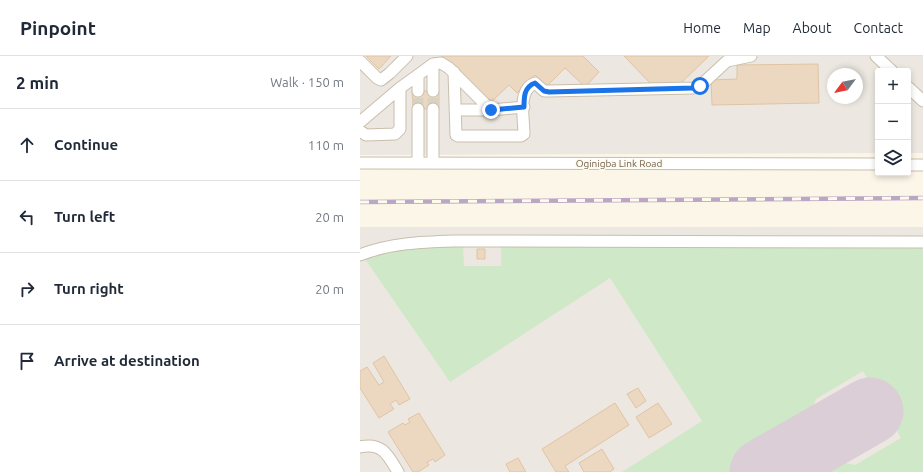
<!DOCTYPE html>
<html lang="en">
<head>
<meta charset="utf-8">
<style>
  :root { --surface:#fff; --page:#f6f6f7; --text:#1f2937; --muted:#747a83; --line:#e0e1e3 }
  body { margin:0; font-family:Ubuntu,sans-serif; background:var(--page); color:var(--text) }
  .controls { position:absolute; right:12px; top:12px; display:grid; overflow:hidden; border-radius:4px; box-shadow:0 2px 6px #0003 }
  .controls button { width:36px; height:36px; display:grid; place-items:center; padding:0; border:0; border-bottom:1px solid var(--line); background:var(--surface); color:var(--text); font:20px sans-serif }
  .compass { position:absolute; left:467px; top:12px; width:36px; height:36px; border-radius:50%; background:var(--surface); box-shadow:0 2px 6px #0003; rotate:238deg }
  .stop { position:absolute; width:12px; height:12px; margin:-9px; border:3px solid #1a73e8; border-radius:50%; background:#fff }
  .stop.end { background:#1a73e8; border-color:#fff; box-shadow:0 1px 4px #0008 }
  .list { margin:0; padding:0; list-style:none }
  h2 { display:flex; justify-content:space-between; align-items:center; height:52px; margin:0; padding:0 16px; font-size:17px }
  h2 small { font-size:13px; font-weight:400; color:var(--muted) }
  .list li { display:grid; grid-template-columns:26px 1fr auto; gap:12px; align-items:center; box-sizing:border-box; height:72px; padding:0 16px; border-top:1px solid var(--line) }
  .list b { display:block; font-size:15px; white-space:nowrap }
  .list em { font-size:13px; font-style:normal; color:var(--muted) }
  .icon { flex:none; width:22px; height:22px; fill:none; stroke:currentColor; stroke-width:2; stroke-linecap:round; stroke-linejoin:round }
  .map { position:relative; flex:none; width:563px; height:416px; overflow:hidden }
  header { display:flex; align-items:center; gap:24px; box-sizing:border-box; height:56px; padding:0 20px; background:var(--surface); border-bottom:1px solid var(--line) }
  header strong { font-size:19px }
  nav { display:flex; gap:22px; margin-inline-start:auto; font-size:14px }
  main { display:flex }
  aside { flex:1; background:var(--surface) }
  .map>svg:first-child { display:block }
  .industrial { fill:#ece8e1; fill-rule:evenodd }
  .green { fill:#cfe8c7 }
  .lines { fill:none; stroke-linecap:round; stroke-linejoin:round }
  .runway { stroke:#dbced6; stroke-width:67 }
  .building { fill:#ecd8c0; stroke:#dfc4a3 }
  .minor-tunnel { stroke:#d9d1c2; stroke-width:11; stroke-dasharray:11 5.5; stroke-linecap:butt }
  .minor-casing { stroke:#c9beac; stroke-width:13 }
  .minor { stroke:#fff; stroke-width:11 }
  .rail-casing { stroke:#bba7c4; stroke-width:4.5 }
  .rail { stroke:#fefaee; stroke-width:3; stroke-dasharray:9; stroke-linecap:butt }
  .route { stroke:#1a73e8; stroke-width:5 }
  .labels { text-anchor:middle; stroke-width:3; stroke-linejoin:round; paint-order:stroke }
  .street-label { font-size:10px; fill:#73614e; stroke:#fefaee }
</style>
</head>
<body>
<header>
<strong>Pinpoint</strong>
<nav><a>Home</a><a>Map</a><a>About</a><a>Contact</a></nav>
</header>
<main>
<aside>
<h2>2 min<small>Walk · 150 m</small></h2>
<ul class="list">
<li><svg class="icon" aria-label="ahead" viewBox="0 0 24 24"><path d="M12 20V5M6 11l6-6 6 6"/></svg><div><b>Continue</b></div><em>110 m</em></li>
<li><svg class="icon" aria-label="left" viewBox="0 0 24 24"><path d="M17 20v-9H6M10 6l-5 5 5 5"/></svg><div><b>Turn left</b></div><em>20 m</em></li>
<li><svg class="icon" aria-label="right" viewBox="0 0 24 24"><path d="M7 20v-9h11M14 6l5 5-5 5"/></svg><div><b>Turn right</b></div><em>20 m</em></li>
<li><svg class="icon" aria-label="arrive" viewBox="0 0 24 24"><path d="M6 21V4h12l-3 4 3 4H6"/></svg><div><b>Arrive at destination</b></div></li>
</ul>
</aside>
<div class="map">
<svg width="563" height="416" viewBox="0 0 563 416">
  <rect width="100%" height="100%" fill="#fbf6e8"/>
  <path class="industrial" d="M0,0H563V97H548V15H518V97L0,99ZM473,18H497V42H473Z
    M0,171H563V416H0Z"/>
  <path class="green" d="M141,189L563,190V416H438L462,402L495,409L541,382L503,315L456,343L446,373L371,416H262L342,365L250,222L90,326L5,203L33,195L64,190H103L104,210H141Z"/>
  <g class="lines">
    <path class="runway" d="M403,416L510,355"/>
  </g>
  <path class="building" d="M6,0H31L19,13Z
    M81,0H223L239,16L225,31L205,12L187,30L175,19L157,37L149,29L131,46L109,24L107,26Z
    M264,0H349L321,27L291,28Z
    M458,8L459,47L352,49L351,24L377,23V9Z
    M52,35H79V53H53Z
    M117,193H125V203H117Z
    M24,300L50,343L39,349L36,344L30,348L34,353L19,362L0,332V315L7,311L19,329L24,326L13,307Z
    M278,332L286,345L276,352L267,338Z
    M255,347L269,369L205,410L209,416H196L182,393Z
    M298,347L312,368L289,382L276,361Z
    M59,357L85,399L75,406L73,403L67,406L69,409L58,416H53L28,376L43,367L45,369L50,366L48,363Z
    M242,393L254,413L250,416H224L219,407Z
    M158,402L166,416H150L146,408Z"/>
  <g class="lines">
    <path class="minor-tunnel" d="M58,53V35
      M73,53V35"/>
    <defs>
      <path id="minor" d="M516,0L532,15
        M0,5L17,22L21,24L30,17L47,0
        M73,8V35
        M94,16L96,79L98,80H161L164,78C164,63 157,34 175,27L184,35H189L333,32L340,30L367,5L391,0
        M548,31L563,45
        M58,35V19
        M95,54H131L164,51
        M0,66L40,32L58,19L73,8L81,7L89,12L131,54
        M0,75L6,79L35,78L40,73V32
        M0,107L518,108
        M58,107V53
        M73,107V53
        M548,109H563
        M0,199C30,187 62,186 94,185L563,186
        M0,391C22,386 28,399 38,416"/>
    </defs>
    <use href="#minor" class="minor-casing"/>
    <use href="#minor" class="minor"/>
    <defs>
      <path id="rail" d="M0,146L563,142"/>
    </defs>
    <use href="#rail" class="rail-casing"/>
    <use href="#rail" class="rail"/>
  </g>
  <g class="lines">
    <path class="route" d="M131,54L164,51C164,41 164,31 175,27L184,35L189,36L333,32L340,30"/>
  </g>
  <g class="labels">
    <g class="street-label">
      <text x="259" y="111">Oginigba Link Road</text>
    </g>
  </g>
</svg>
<div class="controls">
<button>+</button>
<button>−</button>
<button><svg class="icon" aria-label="layers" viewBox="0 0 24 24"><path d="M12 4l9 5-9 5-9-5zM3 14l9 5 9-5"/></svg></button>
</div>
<svg class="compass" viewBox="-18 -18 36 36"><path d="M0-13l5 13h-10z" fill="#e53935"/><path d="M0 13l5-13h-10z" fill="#747a83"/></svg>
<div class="stop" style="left:340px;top:30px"></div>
<div class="stop end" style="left:131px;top:54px"></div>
</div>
</main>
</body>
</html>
